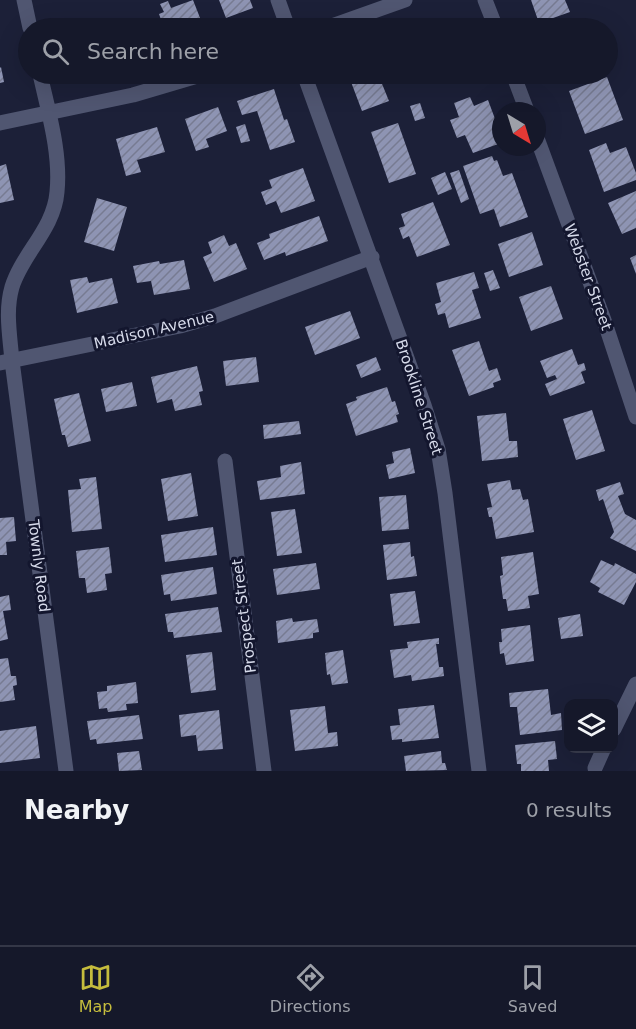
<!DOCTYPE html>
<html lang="en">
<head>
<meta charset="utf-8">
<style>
  :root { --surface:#15182a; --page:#1e2132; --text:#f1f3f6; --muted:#9da0a8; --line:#343747; --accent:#c5bc3d }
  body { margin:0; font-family:"DejaVu Sans",sans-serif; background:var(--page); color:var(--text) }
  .controls { position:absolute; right:18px; bottom:18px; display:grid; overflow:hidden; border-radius:12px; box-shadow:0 6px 24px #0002 }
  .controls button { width:54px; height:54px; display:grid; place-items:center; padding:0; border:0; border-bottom:2px solid var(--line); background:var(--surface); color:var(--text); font:30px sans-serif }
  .compass { position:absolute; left:492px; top:102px; width:54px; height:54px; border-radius:50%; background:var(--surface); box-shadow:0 6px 24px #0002; rotate:142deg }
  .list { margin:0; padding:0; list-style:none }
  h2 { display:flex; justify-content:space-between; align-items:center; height:78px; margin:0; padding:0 24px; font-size:26px }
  h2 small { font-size:20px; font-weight:400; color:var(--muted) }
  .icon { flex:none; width:33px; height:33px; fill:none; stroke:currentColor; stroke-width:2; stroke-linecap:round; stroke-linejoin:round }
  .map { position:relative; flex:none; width:636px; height:771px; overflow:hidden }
  .search { position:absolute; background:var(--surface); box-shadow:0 6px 24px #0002; left:18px; right:18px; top:18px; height:66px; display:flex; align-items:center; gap:15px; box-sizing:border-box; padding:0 21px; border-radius:33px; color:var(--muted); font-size:22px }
  .sheet { height:174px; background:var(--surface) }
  nav { display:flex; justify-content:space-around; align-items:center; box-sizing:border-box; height:84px; border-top:2px solid var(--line); background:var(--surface); font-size:16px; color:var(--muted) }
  nav a { display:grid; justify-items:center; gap:3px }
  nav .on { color:var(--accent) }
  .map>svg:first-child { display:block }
  .building { fill:url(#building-hatch) }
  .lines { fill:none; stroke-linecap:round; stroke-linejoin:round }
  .minor { stroke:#505671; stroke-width:15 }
  .labels { text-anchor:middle; stroke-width:6; stroke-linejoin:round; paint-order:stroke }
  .street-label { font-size:15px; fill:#d6daea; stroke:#13162e }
</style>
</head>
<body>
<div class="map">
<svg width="636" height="771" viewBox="0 0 636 771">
  <defs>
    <pattern id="building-hatch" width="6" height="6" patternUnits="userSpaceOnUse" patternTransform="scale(1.5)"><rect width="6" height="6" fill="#8e94b3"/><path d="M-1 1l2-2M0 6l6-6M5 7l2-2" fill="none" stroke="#777b92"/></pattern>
  </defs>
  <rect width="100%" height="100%" fill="#1c2038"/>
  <path class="building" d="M193,0L204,28H164L159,14L164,12L160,4L168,1L171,8Z
    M219,0H250L253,8L226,18Z
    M531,0H565L570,12L539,23Z
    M110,21L112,28H83L82,26Z
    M584,24L586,28H572Z
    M1,67L4,82L0,83V68Z
    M348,74H378L389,101L362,111Z
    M446,74H466L448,80Z
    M607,77L623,120L585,134L569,91Z
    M274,89L284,120L287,119L295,142L270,150L257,111L242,115L237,101Z
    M470,97L474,106L488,100L501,135V143L473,153L465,135L457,138L450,120L459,117L454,103Z
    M420,103L425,118L415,121L410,106Z
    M218,107L227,131L206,139L209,147L196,151L185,119Z
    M398,123L416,174L389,183L371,132Z
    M245,124L250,141L241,143L236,127Z
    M157,127L165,152L137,160L141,172L126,176L116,139Z
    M606,143L610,153L626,147L636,173V180L604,192L589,150Z
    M492,156L494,161L497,160L503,176L512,173L528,217L500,227L494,209L480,214L463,166Z
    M6,164L14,200L0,203V166Z
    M303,168L315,201L281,213L276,201L266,205L261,192L272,188L269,180Z
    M459,170L469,199L461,203L450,173Z
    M445,172L452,189L438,195L431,178Z
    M636,191V228L622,234L608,203Z
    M97,198L127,207L114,251L84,242Z
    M433,202L450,245L417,257L409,236L403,239L399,228L405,226L401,214Z
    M319,216L328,241L286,256L285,252L264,260L257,243L270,238L269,234Z
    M532,232L543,265L509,277L498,244Z
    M224,235L229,246L236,243L247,269L214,282L203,257L212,253L208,242Z
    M636,255V274L630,258Z
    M184,260L190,289L154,295L151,281L137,283L133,266L159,261L160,264Z
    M493,270L500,288L490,291L484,273Z
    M474,272L479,288L472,290L481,318L449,328L445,313L438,315L435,304L441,302L436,283Z
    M87,277L89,283L112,278L118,303L77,313L70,280Z
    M551,286L563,319L531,331L519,297Z
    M350,311L360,338L315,355L305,327Z
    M479,341L489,371L497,368L501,380L493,383L494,387L469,396L452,350Z
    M572,349L578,365L584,363L586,370L581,372L585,383L550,396L545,384L557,379L555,375L547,378L540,361Z
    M256,357L259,382L226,386L223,361Z
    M376,357L381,370L361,378L356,365Z
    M197,366L203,391L199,392L202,405L175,411L172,399L157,403L151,377Z
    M132,382L137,406L106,412L101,389Z
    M387,387L392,402L395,401L399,414L396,415L398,422L356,436L346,404L357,400L356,397Z
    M79,393L91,441L68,447L65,435H62L54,399Z
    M592,410L605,451L576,460L563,419Z
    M506,413L509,441H517L518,457L482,461L477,416Z
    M299,421L301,434L264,439L263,425Z
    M410,448L415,473L389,479L386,465L394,463L392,452Z
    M301,462L305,494L260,500L257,481L281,477L280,466Z
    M191,473L198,516L168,521L161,479Z
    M96,477L102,529L72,532L68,490L81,489L79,479Z
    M510,480L512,490L520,489L523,500L528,499L534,532L496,539L492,517H489L487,508L492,507L487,484Z
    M620,482L624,494L618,496L625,514L636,520V551L610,538L614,532L603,499L599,501L596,490Z
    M406,495L409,529L382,531L379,497Z
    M295,509L302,553L277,556L271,512Z
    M14,517L16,541L6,542L7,555H0V518Z
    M213,527L217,555L165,562L161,535Z
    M410,542L411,557L414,556L417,576L387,580L383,545Z
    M109,547L112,573L105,574L107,590L87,593L85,578H79L76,551Z
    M533,552L539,594L528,596L530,608L508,611L506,599H503L500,576L503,575L501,557Z
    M601,560L614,566L615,563L636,574V582L624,605L598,592L600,588L590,582Z
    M316,563L320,589L277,595L273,569Z
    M213,567L217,594L171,601L170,594L164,595L161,575Z
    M415,591L420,623L394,626L390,594Z
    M9,595L11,610L3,611L8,639L0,641V597Z
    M218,607L222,632L174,638L173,632H168L165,614Z
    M580,614L583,636L561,639L558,618Z
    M292,618L293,622L317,619L319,632L313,633V638L278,643L276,621Z
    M530,625L534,661L506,665L504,653L500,654L499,642H502L501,629Z
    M439,638V644H436L439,667H443L444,676L412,681L411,675L394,678L390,650L408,648L407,642Z
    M343,650L348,683L332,685L330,674L327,675L325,653Z
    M212,652L216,690L191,693L186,655Z
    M8,658L11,676H16L17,685L13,686L15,700L0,702V659Z
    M136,682L138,703L126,704L127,710L108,712L107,708L99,709L97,692L107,691V686Z
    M548,689L551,715L561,713L562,730L520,735L517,707H510L509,693Z
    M434,705L439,738L402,742V739L392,740L390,726L400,725L398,709Z
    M325,706L328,733L337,732L338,746L295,751L290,710Z
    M219,710L223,749L198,751L196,735L181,737L179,715Z
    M139,715L143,739L97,744L96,739L90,740L87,721Z
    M36,726L40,758L0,763V731Z
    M555,741L557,759L548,760L549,771H521V764H517L515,745Z
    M139,751L142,770L119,771L117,753Z
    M441,751L442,763H445L447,770L406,771L404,756Z"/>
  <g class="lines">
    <path class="minor" d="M24,0L30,28
      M278,0L288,28
      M485,0L496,28
      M326,28L405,0
      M40,74C48,111 61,153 57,192C54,229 22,254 12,287C5,311 10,336 12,361L66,771
      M304,74L424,405L438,449L445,493L479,771
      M513,74L527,111
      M0,123L133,95L204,74
      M537,138L604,320L636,417
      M0,363L180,326L215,316L372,257
      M225,461L264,771
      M614,729L636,684
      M595,768L604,748"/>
  </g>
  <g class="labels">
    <g class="street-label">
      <text transform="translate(588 277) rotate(70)" y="5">Webster Street</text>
      <text transform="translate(154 330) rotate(-13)" y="5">Madison Avenue</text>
      <text transform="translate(419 397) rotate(72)" y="5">Brookline Street</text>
      <text transform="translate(39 566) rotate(83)" y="5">Townly Road</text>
      <text transform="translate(244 616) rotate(-97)" y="5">Prospect Street</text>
    </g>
  </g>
</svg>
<div class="controls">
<button><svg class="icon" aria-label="layers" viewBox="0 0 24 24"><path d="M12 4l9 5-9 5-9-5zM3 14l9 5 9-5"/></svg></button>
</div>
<svg class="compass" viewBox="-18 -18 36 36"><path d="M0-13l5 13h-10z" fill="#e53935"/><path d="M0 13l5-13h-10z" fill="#9da0a8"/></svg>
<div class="search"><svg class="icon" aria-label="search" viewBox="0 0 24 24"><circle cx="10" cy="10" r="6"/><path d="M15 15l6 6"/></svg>Search here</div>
</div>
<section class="sheet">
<h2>Nearby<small>0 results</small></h2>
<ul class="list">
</ul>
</section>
<nav>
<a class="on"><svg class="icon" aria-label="map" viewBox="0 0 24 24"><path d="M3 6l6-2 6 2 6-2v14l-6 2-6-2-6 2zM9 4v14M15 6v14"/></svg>Map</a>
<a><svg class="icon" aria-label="directions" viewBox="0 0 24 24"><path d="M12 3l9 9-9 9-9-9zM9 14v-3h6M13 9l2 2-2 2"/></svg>Directions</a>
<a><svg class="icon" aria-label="saved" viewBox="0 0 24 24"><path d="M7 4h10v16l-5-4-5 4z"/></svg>Saved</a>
</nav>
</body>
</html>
